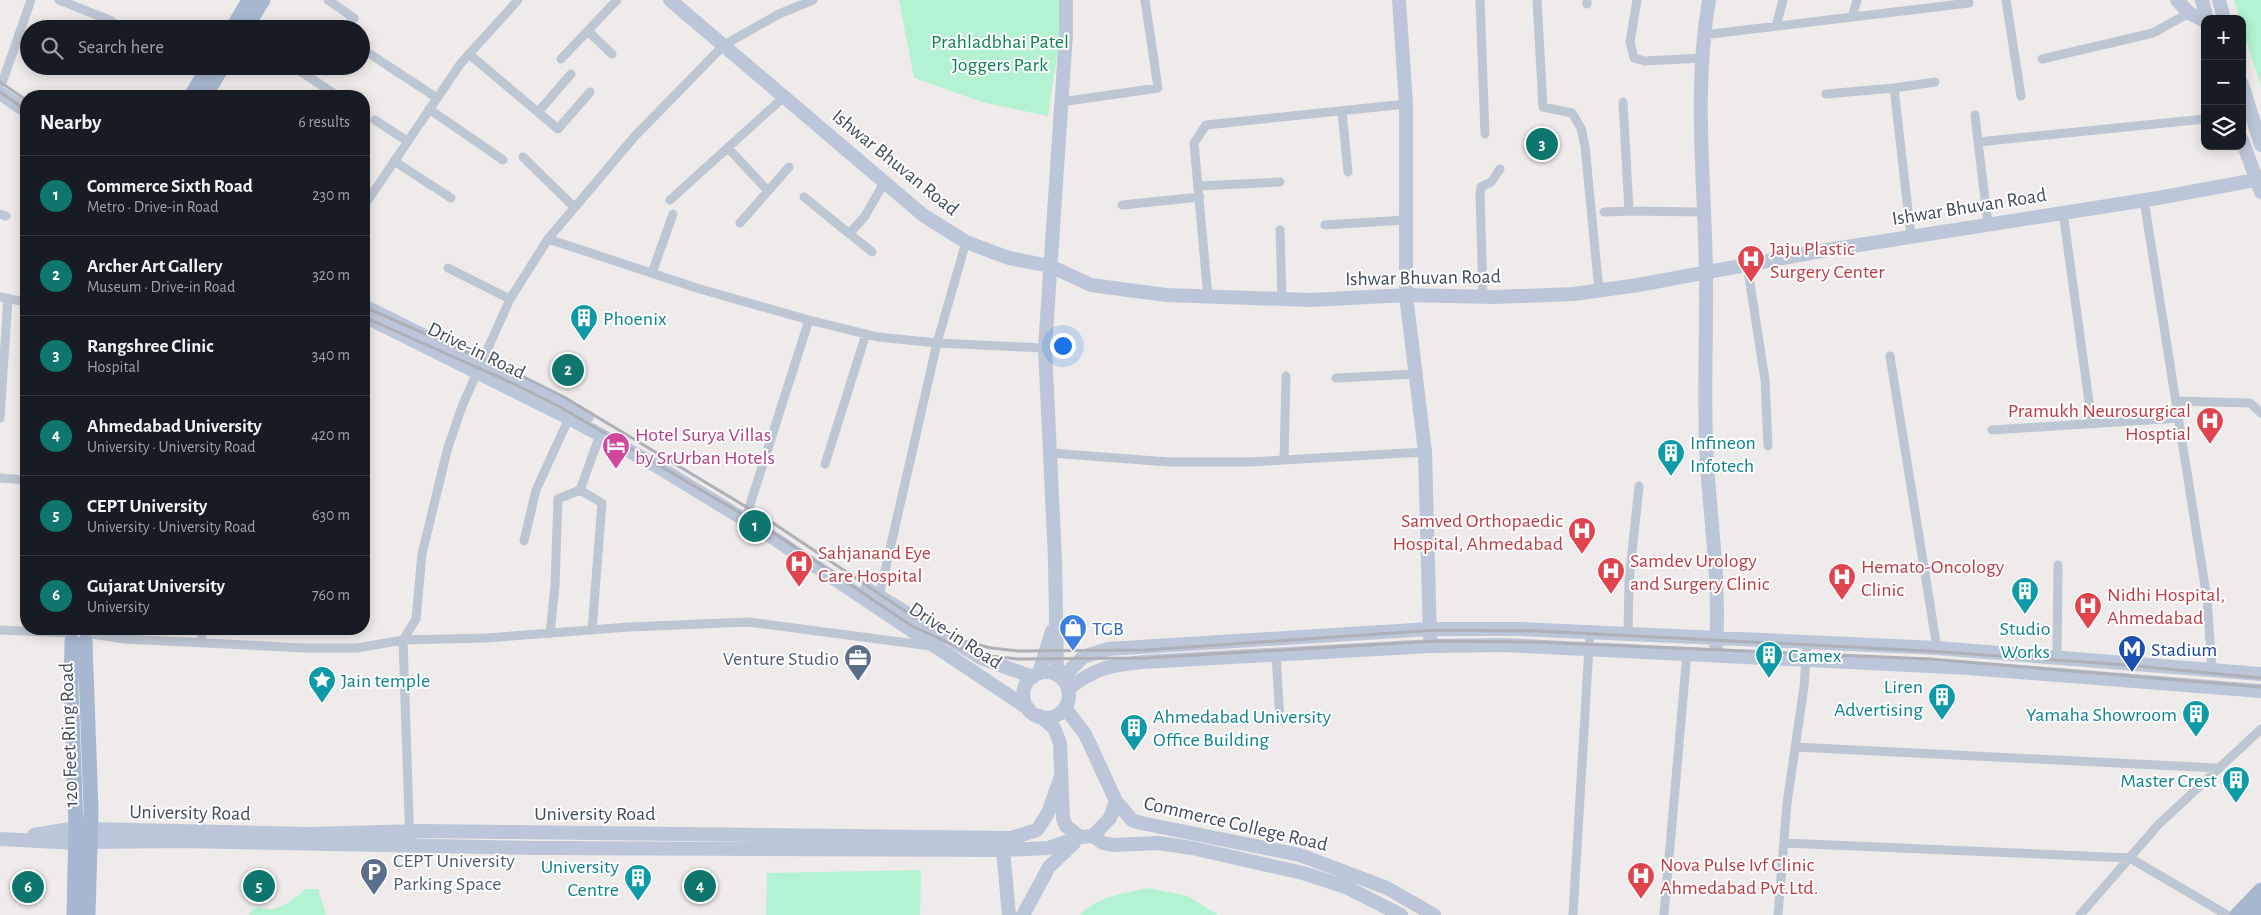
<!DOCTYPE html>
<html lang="en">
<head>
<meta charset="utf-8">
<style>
  :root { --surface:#171b24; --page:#20242c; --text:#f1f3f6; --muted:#9ea1a6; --line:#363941; --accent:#0f766e }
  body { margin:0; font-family:"Alegreya Sans",sans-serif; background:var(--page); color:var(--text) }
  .controls { position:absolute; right:15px; top:15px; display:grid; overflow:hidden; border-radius:10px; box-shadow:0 2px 12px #0003 }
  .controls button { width:45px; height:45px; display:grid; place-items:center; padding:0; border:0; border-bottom:1px solid var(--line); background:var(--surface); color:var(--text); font:25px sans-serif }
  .you { position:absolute; left:1062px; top:345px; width:18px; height:18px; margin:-12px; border:4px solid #fff; border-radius:50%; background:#1a73e8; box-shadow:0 0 0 8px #1a73e833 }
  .badge { display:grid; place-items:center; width:32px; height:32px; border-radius:50%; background:var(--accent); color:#fff; font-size:16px; font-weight:700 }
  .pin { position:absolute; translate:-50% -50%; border:2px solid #fff; box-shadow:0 1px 5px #0006 }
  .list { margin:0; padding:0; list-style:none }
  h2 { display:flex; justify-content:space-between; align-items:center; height:65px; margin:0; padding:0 20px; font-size:21px }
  h2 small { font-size:16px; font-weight:400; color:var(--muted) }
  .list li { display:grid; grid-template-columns:32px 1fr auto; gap:15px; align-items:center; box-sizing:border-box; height:80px; padding:0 20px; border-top:1px solid var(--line) }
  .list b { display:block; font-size:19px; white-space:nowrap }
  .list p { margin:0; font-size:16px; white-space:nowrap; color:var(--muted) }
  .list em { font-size:16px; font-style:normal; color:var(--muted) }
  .icon { flex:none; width:28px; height:28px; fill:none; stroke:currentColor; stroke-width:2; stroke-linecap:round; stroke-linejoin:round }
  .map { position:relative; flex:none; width:2261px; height:915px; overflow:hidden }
  .search { position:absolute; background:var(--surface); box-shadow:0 2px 12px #0003; left:20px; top:20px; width:350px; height:55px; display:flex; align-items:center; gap:12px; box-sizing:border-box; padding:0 18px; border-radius:28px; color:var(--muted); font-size:19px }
  .panel { position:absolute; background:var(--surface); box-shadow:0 2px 12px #0003; left:20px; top:90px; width:350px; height:545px; border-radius:20px }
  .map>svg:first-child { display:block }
  .green { fill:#b3f3d2 }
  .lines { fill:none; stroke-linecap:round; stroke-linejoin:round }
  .street { stroke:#bdc6d3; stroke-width:9 }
  .secondary { stroke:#bbc6d8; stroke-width:14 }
  .primary { stroke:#a7b7cf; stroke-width:15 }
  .rail { stroke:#adb0b7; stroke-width:3 }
  .labels { text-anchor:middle; stroke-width:4; stroke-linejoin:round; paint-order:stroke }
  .park-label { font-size:20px; fill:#0c8353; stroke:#fff }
  .street-label { font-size:20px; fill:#424d5b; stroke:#fff }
  .health-label { font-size:20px; fill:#be3a42; stroke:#fff; text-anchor:start }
  .culture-label { font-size:20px; fill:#0d838f; stroke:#fff; text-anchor:start }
  .hotel-label { font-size:20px; fill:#b23c85; stroke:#fff; text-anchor:start }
  .shop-label { font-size:20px; fill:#366cbe; stroke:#fff; text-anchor:start }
  .transit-label { font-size:20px; fill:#164399; stroke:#fff; text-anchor:start }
  .service-label { font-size:20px; fill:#4e5e75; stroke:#fff; text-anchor:end }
</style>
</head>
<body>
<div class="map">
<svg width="2261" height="915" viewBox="0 0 2261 915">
  <rect width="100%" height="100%" fill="#efebeb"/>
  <path class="green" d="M899,0H1060L1058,50L1048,116L982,102L914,78Z
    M2234,0H2261V87L2242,27V19H2240Z
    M921,870L920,915H766L767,873Z
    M1148,888L1188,896L1218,915H1080C1098,896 1124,893 1148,888Z
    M305,889H318L326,915H249C255,902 264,911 274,909C284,906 298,897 305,889Z"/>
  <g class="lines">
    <path class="street" d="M59,0L112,21
      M328,0L354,18L346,29
      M1480,0L1485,134
      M1537,0L1543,107L1572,113L1581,128L1585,146L1599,291
      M1637,0L1630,42L1634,58L1645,61L1702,58
      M2006,0L2021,96
      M1587,4V0
      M1852,17L1857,0
      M1776,26L1783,0
      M589,32L612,54
      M1703,35L1969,3L1968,0
      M361,48L437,98
      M469,54L558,129L590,92
      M561,59L617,0
      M2042,59L2153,33L2189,13
      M292,66L338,96
      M2,83L31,0
      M1894,88L1935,82
      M1826,94L1894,88L1911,236
      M1061,102L1158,88L1145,0
      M1623,102L1629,211L1702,212
      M429,109L503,160
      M1342,111L1348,172
      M538,112L571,74
      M364,113H365
      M1975,115L1978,142
      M375,120L407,141
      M728,148L768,191
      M523,157L574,207
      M394,161L451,198
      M1198,186L1280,182
      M804,197L872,252
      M670,200L785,96
      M2144,200L2207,599L2212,669
      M1122,205L1200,197
      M364,206L461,63L518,0
      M1604,212L1629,211
      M2063,212L2092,424
      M0,214L6,216
      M740,223L789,167
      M1988,224L1978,142L2205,119
      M1325,225L1406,220
      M1280,230L1282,299
      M850,233L865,216L885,181
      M548,239L700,289L809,320L878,337L937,343L1045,348
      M1747,264L1765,380L1768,446
      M448,268L510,299
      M652,273L673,214
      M0,297L26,302
      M1208,297L1194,143L1206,125L1406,104
      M1483,297L1480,193L1481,187L1491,182L1500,169
      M1890,356L1937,648
      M1336,378L1416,374
      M2176,401L2250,403L2261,413
      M0,418L8,298
      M1992,430L2179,418
      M1051,453L1169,462H1248L1425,452
      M1284,460L1286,376
      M825,464L866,334
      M0,478L26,480
      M748,511L809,320
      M524,541L536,490L569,418
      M879,597L937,343L966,242
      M0,630L72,633
      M592,630L602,503L580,490L600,435
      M85,633L124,639L304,648H357L403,640L486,638L629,627L748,622L931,646
      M1628,633L1629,581L1639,486
      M550,634L555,585L558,499L580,490
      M201,643L202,629
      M1276,655L1280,720
      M2057,657L2058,565
      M1795,747L2217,768
      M1784,843L2130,858L2227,915
      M410,846L403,640L416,619L422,554L448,447L463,404L510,299L548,239L635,136L724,45L779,14L813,0
      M1573,915L1590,630
      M1664,915L1687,653
      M1778,915L1787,803L1804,687L1807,642
      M2080,915L2158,825L2261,729"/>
    <path class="secondary" d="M670,0L923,215L966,242L1009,258L1050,266L1091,285L1166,295L1311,300L1406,295L1495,297L1574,294L1638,285L1821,251L2158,198L2261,179
      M1399,0L1406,104V295L1425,452L1430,638
      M1709,0C1693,92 1705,183 1706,275C1707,338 1703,402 1707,465C1711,524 1720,586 1716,646
      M2177,0L2189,13L2205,21
      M2202,0L2207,19
      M2219,0L2224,19
      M2242,84L2261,145
      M0,93L26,111
      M2242,140L2261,192
      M364,306L587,417
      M364,316L573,420L655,465L763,531L1029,709
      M867,589L983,659L1033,677
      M1023 695a23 23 0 1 1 46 0a23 23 0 1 1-46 0Z
      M1039,673L1052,631
      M1057,675L1055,560L1045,348L1066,34V0
      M1062,678L1083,657L1108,649L1430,629H1521L1937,648L2261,674
      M1068,689C1097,667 1108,666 1143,662L1431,646L1505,645L1969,668L2261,691
      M1040,716L1054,728L1060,743L1063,818L1066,826L1080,837L1093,836L1110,818L1116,801L1085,734L1065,708
      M1116,801L1132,820L1141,823L1300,855L1387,888L1434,915
      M91,829L309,834L420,831L1012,838L1037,830L1048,813L1061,776
      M34,835L76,828
      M1093,836L1103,843L1113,845L1158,843L1192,848L1303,873L1346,887L1401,915
      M0,839L76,843
      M91,842L180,841L538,848L1003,850L1048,848L1080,837
      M1003,850L1009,915
      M1023,915L1049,867L1074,843"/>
    <path class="primary" d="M232,29L249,0
      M245,29L263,0
      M191,96L209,66
      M205,96L223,66
      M72,641L71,688L76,828L74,915
      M85,641L91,810L88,915
      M2237,915L2261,890
      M2252,915L2261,905"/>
    <path class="rail" d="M0,82L26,100
      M0,92L26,110
      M364,307L518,374L564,397L773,523L917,619L963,641L991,648L1019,651L1146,650L1437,630L1538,631L1929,651L2126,665L2261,678
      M364,317L514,384L560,407L769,530L912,626L962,649L990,656L1018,659L1146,658L1436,641L1536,642L1930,659L2261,687"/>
  </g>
  <defs>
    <symbol id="hospital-pin" viewBox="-11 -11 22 30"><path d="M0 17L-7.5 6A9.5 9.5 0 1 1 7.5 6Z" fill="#e0444e" stroke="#fff"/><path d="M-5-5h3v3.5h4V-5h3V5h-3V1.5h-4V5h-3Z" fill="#fff"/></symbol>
    <symbol id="building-pin" viewBox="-11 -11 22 30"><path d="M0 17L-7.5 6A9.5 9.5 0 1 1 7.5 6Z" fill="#0f9aa8" stroke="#fff"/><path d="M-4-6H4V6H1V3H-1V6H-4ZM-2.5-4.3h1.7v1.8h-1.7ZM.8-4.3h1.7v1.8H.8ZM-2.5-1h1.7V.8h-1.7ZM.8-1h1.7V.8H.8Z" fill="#fff"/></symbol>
    <symbol id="hotel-pin" viewBox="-11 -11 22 30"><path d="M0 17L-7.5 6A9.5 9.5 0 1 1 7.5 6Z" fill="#d1479c" stroke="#fff"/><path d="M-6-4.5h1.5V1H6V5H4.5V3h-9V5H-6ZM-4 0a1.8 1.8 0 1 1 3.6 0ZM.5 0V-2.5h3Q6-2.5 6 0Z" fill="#fff"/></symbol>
    <symbol id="shop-pin" viewBox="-11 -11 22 30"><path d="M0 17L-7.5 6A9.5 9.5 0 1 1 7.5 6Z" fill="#3f7fe0" stroke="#fff"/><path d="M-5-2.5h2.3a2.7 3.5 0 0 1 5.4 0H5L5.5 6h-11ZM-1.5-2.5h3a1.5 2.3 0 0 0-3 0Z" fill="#fff"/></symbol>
    <symbol id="metro-pin" viewBox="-11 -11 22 30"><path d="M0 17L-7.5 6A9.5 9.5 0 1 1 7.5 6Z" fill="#1a4fb4" stroke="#fff"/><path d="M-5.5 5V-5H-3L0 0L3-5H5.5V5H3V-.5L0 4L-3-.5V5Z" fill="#fff"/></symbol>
    <symbol id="office-pin" viewBox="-11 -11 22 30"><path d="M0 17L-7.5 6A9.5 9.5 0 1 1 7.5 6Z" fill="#5c6f8a" stroke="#fff"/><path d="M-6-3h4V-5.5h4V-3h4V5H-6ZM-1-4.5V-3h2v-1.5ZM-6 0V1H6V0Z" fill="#fff"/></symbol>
    <symbol id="sight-pin" viewBox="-11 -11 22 30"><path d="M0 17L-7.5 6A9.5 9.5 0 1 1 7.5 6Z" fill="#0f9aa8" stroke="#fff"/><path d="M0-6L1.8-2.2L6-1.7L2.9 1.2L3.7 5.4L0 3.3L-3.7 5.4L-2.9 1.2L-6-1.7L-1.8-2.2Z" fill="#fff"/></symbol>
    <symbol id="parking-pin" viewBox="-11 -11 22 30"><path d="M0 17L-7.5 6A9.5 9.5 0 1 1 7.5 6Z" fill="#5c6f8a" stroke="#fff"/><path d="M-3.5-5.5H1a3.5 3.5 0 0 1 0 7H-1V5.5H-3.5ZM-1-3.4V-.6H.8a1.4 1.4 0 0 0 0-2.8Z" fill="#fff"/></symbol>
  </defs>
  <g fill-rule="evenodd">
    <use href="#hospital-pin" x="1735" y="243" width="32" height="43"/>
    <use href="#building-pin" x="568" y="302" width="32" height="43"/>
    <use href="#hospital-pin" x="2194" y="405" width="32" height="43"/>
    <use href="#hotel-pin" x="600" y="430" width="32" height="43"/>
    <use href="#building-pin" x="1655" y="437" width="32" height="43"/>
    <use href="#hospital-pin" x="1566" y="515" width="32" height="43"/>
    <use href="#hospital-pin" x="783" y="548" width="32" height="43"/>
    <use href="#hospital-pin" x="1595" y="555" width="32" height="43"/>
    <use href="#hospital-pin" x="1826" y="561" width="32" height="43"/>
    <use href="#building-pin" x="2009" y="575" width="32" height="43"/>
    <use href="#hospital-pin" x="2072" y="590" width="32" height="43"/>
    <use href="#shop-pin" x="1057" y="612" width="32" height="43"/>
    <use href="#metro-pin" x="2116" y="633" width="32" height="43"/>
    <use href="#building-pin" x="1753" y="639" width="32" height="43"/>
    <use href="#office-pin" x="842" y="642" width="32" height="43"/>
    <use href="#sight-pin" x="306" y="664" width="32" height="43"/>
    <use href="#building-pin" x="1926" y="681" width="32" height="43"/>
    <use href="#building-pin" x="2180" y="698" width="32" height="43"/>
    <use href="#building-pin" x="1118" y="712" width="32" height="43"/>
    <use href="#building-pin" x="2220" y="764" width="32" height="43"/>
    <use href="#parking-pin" x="358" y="856" width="32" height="43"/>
    <use href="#hospital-pin" x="1625" y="860" width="32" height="43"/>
    <use href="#building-pin" x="622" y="862" width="32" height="43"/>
  </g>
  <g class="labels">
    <g class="park-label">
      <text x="1000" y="48">Prahladbhai Patel<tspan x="1000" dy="23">Joggers Park</tspan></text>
    </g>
    <g class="street-label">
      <text transform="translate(896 162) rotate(39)" y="7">Ishwar Bhuvan Road</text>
      <text transform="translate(1969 206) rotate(-9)" y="7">Ishwar Bhuvan Road</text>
      <text transform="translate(1423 277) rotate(-1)" y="7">Ishwar Bhuvan Road</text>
      <text transform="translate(477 350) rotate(26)" y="7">Drive-in Road</text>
      <text transform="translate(956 635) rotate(33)" y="7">Drive-in Road</text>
      <text transform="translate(68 735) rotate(-92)" y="7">120 Feet Ring Road</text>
      <text transform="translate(190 812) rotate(1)" y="7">University Road</text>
      <text x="595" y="820">University Road</text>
      <text transform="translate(1236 823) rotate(13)" y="7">Commerce College Road</text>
    </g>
    <g class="health-label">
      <text x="1770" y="255">Jaju Plastic<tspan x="1770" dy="23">Surgery Center</tspan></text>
      <text x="2191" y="417" text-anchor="end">Pramukh Neurosurgical<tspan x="2191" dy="23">Hosptial</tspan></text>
      <text x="1563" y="527" text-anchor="end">Samved Orthopaedic<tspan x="1563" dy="23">Hospital, Ahmedabad</tspan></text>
      <text x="818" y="559">Sahjanand Eye<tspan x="818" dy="23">Care Hospital</tspan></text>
      <text x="1630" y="567">Samdev Urology<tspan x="1630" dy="23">and Surgery Clinic</tspan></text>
      <text x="1861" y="573">Hemato-Oncology<tspan x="1861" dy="23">Clinic</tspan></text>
      <text x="2107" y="601">Nidhi Hospital,<tspan x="2107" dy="23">Ahmedabad</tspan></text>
      <text x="1660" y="871">Nova Pulse Ivf Clinic<tspan x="1660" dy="23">Ahmedabad Pvt.Ltd.</tspan></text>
    </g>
    <g class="culture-label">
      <text x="603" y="325">Phoenix</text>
      <text x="1690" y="449">Infineon<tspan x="1690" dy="23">Infotech</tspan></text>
      <text x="2025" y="635" text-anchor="middle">Studio<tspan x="2025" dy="23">Works</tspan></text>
      <text x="1788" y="662">Camex</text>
      <text x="341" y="687">Jain temple</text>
      <text x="1923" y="693" text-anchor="end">Liren<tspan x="1923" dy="23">Advertising</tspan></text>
      <text x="2177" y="721" text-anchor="end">Yamaha Showroom</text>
      <text x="1153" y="723">Ahmedabad University<tspan x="1153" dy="23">Office Building</tspan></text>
      <text x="2217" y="787" text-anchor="end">Master Crest</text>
      <text x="619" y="873" text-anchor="end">University<tspan x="619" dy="23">Centre</tspan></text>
    </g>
    <g class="hotel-label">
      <text x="635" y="441">Hotel Surya Villas<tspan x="635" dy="23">by SrUrban Hotels</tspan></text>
    </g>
    <g class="shop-label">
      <text x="1092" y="635">TGB</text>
    </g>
    <g class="transit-label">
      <text x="2151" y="656">Stadium</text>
    </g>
    <g class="service-label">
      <text x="839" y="665">Venture Studio</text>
      <text x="393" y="867" text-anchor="start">CEPT University<tspan x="393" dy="23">Parking Space</tspan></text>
    </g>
  </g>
</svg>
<div class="controls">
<button>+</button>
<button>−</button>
<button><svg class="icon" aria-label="layers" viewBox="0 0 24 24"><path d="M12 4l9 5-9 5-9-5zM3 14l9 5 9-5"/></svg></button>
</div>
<div class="you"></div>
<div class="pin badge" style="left:755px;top:526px">1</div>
<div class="pin badge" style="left:568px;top:370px">2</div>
<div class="pin badge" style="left:1542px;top:144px">3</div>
<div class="pin badge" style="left:700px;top:886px">4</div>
<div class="pin badge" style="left:259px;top:886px">5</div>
<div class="pin badge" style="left:28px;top:887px">6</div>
<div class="search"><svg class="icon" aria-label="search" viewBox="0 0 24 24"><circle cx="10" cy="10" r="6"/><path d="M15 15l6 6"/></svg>Search here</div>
<section class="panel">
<h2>Nearby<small>6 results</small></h2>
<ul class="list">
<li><span class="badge">1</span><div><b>Commerce Sixth Road</b><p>Metro · Drive-in Road</p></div><em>230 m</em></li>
<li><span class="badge">2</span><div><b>Archer Art Gallery</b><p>Museum · Drive-in Road</p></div><em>320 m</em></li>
<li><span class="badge">3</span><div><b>Rangshree Clinic</b><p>Hospital</p></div><em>340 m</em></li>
<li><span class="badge">4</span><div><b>Ahmedabad University</b><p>University · University Road</p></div><em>420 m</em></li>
<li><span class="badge">5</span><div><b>CEPT University</b><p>University · University Road</p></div><em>630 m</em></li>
<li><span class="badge">6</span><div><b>Gujarat University</b><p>University</p></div><em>760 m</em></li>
</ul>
</section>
</div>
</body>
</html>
